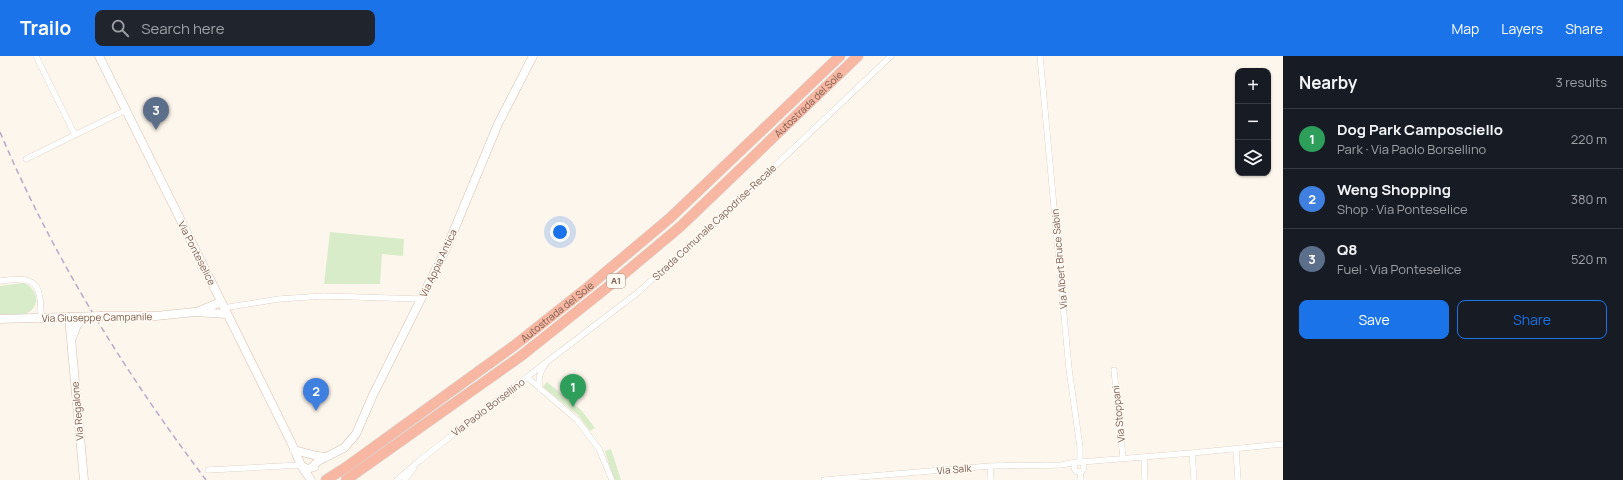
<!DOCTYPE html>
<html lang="en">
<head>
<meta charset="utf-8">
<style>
  :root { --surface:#171b24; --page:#20242c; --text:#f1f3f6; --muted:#9ea1a6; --line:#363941; --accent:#1a73e8 }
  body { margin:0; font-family:Manrope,sans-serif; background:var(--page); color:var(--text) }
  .controls { position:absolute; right:12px; top:12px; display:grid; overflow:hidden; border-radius:8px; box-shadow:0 1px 3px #0004 }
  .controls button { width:36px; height:36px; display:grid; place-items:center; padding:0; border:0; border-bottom:1px solid var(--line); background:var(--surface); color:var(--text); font:20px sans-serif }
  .you { position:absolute; left:560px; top:176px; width:14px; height:14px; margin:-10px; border:3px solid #fff; border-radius:50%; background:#1a73e8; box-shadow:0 0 0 6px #1a73e833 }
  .badge { display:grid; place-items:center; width:26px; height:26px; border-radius:50%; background:var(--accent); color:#fff; font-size:13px; font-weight:700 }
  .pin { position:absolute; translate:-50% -33px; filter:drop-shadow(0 1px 2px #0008) }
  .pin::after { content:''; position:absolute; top:21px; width:14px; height:12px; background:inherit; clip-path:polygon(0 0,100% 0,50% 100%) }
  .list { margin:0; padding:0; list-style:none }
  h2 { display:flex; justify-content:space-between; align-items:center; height:52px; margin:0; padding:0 16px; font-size:17px }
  h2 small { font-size:13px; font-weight:400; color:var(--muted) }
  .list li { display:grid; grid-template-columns:26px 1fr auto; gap:12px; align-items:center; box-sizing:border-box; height:60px; padding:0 16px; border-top:1px solid var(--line) }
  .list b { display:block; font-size:15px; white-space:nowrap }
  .list p { margin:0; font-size:13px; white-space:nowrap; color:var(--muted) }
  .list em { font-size:13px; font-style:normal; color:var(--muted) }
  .actions { display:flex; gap:8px; padding:12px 16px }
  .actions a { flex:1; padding:9px 0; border:1px solid var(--accent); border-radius:8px; text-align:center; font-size:14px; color:var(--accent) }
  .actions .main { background:var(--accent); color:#fff }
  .icon { flex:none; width:22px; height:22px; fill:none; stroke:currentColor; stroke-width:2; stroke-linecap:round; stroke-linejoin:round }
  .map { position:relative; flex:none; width:1283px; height:424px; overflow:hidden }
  header { display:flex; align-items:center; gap:24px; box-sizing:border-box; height:56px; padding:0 20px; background:var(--accent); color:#fff }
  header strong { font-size:19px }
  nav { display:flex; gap:22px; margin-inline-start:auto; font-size:14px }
  .search { width:280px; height:36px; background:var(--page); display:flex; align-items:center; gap:10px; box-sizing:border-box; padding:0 14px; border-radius:8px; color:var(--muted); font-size:15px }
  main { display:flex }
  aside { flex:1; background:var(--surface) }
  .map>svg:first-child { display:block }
  .green { fill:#d8ecc9 }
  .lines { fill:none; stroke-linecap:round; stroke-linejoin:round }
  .street-casing { stroke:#d1beb0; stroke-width:6 }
  .secondary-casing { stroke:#d6c0b0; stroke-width:9 }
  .highway-casing { stroke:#dad1cd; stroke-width:11 }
  .street { stroke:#fff; stroke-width:5.5 }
  .secondary { stroke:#fff; stroke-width:8 }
  .highway { stroke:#f7b7a3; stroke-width:10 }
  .rail { stroke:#b9a8c9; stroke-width:1.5; stroke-dasharray:6 4; stroke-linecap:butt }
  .secondary-bridge-casing { stroke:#d6c0b0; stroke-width:9; stroke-linecap:butt }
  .secondary-bridge { stroke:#fff; stroke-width:8 }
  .labels { text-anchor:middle; stroke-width:3; stroke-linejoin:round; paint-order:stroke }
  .shield { fill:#fffaf3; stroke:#a28b7f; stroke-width:1 }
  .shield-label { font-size:9px; font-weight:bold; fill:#7a5c4d }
  .street-label { font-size:10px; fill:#7a5c4d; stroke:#fffaf3 }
</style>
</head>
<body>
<header>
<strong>Trailo</strong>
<div class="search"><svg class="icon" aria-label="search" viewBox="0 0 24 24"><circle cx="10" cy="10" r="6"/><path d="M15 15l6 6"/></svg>Search here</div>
<nav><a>Map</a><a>Layers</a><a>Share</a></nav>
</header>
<main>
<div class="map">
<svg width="1283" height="424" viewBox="0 0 1283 424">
  <rect width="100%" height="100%" fill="#fdf6ec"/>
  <path class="green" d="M330,176L404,183L403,200L382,198L380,228H324Z
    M23,227C36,231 42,248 29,256C21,261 8,258 0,258V230Z
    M547,326L582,355L595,372L590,375L578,359L543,331Z
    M611,393L621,424H614L605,395Z"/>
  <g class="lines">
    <defs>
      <path id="street" d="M36,0L75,79
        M1040,0L1069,313L1080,391V405
        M26,103L126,54
        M0,225C36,220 41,226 41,262
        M229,251L279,243L323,240L421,243
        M1114,314L1123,402
        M527,321L636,238L699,182L891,0
        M540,333C538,323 539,318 545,309
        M1236,393L1238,424
        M1192,397L1194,424
        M1144,401L1145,424
        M1074 411a5 5 0 1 1 10 0a5 5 0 1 1-10 0Z
        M1081,406L1192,397L1283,388
        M990,410L991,424
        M208,414L301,409
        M1080,416L1081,424
        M397,424L419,405L527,321L577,364L599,393L612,424
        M405,424L414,412
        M824,424L990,410L1061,409L1076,406"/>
      <path id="secondary" d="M99,0L291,386L301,409L307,413L314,411
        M199,255L221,246
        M102,260H156L195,256L227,258
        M0,263L69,261L84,424
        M72,282L77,269L86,261
        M294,394L317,400L326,401
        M315,408L320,404L344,392L356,378L373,339L447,191L498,68L533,0
        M302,411L311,424"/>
      <g id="highway">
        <path id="s1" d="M326,424L345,412L515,289L588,231L670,162L840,0"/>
        <path id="s2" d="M346,424L521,300L619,222L681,170L858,0"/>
      </g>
    </defs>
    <use href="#street" class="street-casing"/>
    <use href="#secondary" class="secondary-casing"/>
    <use href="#highway" class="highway-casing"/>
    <use href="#street" class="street"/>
    <use href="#secondary" class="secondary"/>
    <use href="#highway" class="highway"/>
    <path class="rail" d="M0,76C52,199 125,317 206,424"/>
    <defs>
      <path id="secondary-bridge" d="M69,261L102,260"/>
    </defs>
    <use href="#secondary-bridge" class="secondary-bridge-casing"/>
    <use href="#secondary-bridge" class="secondary-bridge"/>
  </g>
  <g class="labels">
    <rect class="shield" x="607" y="218" width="18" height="14" rx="3"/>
    <g class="shield-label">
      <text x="616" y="228">A1</text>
    </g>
    <g class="street-label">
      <text dy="4" stroke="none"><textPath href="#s2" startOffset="597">Autostrada del Sole</textPath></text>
      <text transform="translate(714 166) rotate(-43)" y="4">Strada Comunale Capodrise-Recale</text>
      <text transform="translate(197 197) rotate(63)" y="4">Via Ponteselice</text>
      <text transform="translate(1059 203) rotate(-95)" y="4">Via Albert Bruce Sabin</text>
      <text transform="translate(438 207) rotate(-65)" y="4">Via Appia Antica</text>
      <text dy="4" stroke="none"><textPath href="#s1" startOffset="286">Autostrada del Sole</textPath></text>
      <text transform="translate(97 261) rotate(-1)" y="4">Via Giuseppe Campanile</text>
      <text transform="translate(488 351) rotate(-37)" y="4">Via Paolo Borsellino</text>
      <text transform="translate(77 355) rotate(-95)" y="4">Via Regalone</text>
      <text transform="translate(1118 358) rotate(-96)" y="4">Via Stoppani</text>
      <text transform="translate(954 413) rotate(-5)" y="4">Via Salk</text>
    </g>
  </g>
</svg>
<div class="controls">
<button>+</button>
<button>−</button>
<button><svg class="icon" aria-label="layers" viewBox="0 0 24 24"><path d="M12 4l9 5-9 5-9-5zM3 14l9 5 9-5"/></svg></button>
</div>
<div class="you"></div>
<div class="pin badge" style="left:573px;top:351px;background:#2e9e5b">1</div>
<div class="pin badge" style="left:316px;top:355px;background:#3f7fe0">2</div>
<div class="pin badge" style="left:156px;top:74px;background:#5c6f8a">3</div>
</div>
<aside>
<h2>Nearby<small>3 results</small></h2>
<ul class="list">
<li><span class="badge" style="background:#2e9e5b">1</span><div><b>Dog Park Camposciello</b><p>Park · Via Paolo Borsellino</p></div><em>220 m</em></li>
<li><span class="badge" style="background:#3f7fe0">2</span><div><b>Weng Shopping</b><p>Shop · Via Ponteselice</p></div><em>380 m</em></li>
<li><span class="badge" style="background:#5c6f8a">3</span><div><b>Q8</b><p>Fuel · Via Ponteselice</p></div><em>520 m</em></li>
</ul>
<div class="actions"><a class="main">Save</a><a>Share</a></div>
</aside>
</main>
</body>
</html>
